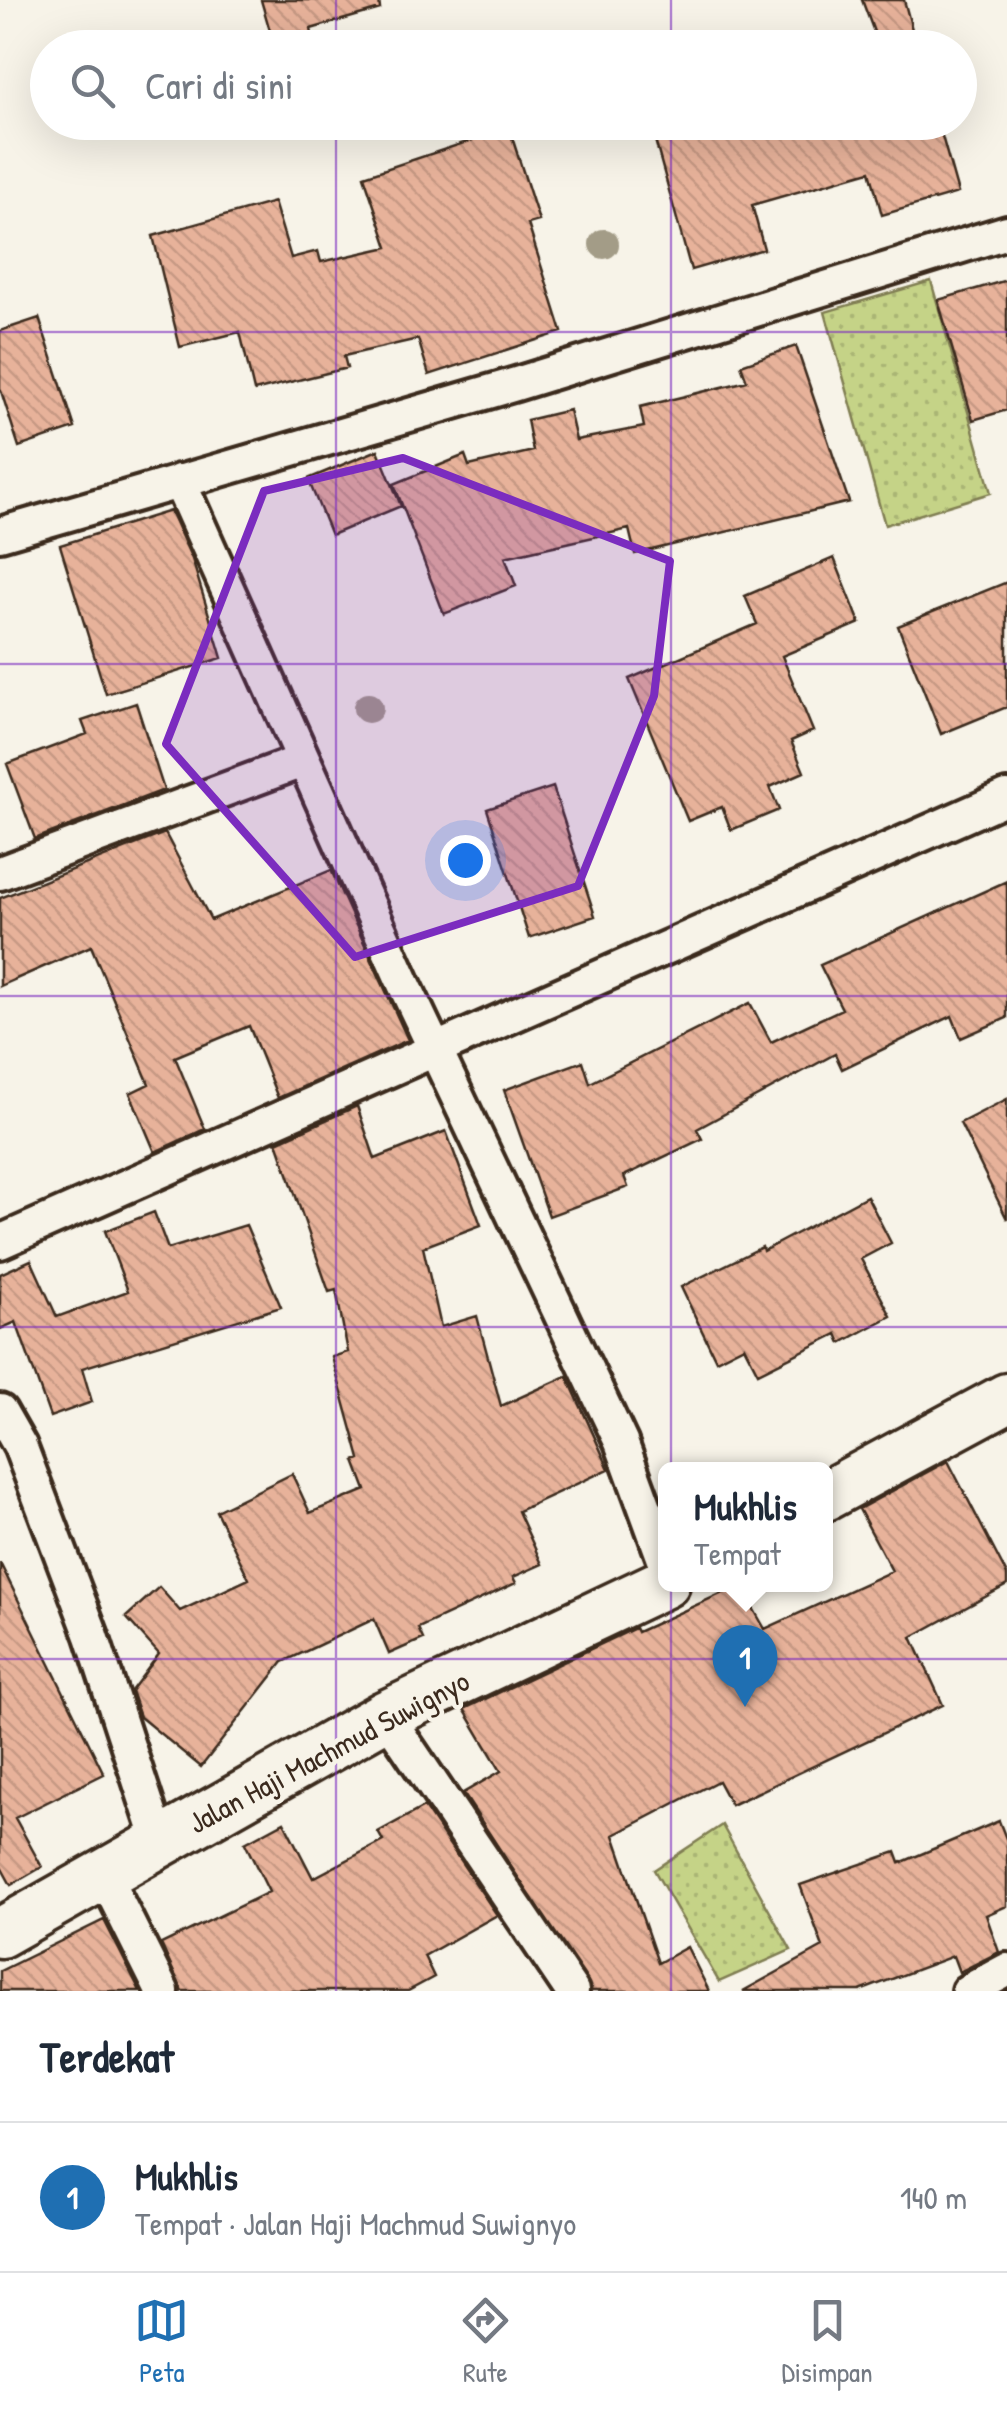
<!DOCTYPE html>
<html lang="id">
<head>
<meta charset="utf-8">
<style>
  :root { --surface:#fff; --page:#f2f2f3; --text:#1f2937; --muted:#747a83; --line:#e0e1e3; --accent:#1f6fb2 }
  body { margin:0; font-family:"Patrick Hand",sans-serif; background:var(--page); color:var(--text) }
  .you { position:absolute; left:465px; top:860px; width:35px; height:35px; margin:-25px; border:8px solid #fff; border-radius:50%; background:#1a73e8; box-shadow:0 0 0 15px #1a73e833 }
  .badge { display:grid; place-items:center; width:65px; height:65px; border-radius:50%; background:var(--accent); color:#fff; font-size:32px; font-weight:700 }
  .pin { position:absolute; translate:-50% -82px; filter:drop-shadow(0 2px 5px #0008) }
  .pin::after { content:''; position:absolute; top:52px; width:35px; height:30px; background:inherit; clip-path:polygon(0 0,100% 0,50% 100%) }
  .popup { position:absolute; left:658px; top:1462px; width:175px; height:130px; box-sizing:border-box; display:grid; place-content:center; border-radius:15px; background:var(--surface); filter:drop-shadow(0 2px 8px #0005); font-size:32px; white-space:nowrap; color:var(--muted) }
  .popup b { font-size:38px; color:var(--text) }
  .popup::after { content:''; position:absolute; left:50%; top:100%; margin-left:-20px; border:20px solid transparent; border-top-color:var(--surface) }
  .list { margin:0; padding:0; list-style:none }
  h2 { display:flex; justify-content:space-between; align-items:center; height:130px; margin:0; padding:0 40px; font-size:42px }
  h2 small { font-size:32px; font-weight:400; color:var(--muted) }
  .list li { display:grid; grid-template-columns:65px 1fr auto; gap:30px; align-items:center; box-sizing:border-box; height:150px; padding:0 40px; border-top:2px solid var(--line) }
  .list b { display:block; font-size:38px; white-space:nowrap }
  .list p { margin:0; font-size:32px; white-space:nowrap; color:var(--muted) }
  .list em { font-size:32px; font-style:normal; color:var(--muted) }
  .icon { flex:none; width:55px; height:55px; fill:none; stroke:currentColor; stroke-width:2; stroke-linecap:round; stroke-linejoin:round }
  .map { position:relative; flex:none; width:1007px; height:1991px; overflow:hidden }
  .search { position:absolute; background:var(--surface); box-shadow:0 10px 40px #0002; left:30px; right:30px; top:30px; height:110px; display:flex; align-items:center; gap:25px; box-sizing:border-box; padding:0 35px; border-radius:55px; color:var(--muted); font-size:38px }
  .sheet { height:280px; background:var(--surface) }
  nav { display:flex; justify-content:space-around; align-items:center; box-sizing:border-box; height:140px; border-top:2px solid var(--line); background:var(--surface); font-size:28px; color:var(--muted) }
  nav a { display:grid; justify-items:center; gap:5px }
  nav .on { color:var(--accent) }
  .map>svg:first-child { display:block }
  .grass { fill:url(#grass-dots); stroke:#807e52; stroke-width:2.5 }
  .building { fill:url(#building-back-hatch); stroke:#3b2a1e; stroke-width:2.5 }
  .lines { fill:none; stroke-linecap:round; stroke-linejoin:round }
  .street-casing { stroke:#3b2a1e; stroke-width:40 }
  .secondary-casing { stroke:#3b2a1e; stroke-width:55 }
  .street { stroke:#f7f3e8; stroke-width:32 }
  .secondary { stroke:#f7f3e8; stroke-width:48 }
  .tree { fill:#a39c87 }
  .marked { fill:#7b2cbf; fill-opacity:0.2; stroke:#7b2cbf; stroke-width:8; stroke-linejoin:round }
  .grid { fill:none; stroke:#7b2cbf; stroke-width:2.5; stroke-opacity:0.55 }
  .labels { text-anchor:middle; stroke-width:9; stroke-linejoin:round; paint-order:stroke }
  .street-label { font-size:30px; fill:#3b2a1e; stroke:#f7f3e8 }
</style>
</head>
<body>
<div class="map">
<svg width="1007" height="1991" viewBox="0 0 1007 1991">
  <defs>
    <pattern id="grass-dots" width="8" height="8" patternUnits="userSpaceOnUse" patternTransform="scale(2.5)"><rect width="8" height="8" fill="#c5d387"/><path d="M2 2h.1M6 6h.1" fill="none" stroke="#aab574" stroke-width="1.8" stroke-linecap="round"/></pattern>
    <pattern id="building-back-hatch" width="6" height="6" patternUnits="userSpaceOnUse" patternTransform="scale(2.5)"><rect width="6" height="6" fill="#e7b29a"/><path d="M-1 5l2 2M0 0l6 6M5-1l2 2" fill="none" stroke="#c79984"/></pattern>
  </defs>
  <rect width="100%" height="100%" fill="#f7f3e8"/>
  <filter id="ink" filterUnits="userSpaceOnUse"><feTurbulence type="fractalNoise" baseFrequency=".01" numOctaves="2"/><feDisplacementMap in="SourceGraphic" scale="20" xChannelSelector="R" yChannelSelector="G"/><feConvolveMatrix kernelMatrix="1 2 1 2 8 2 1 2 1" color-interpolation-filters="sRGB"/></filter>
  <g filter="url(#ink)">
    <path class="grass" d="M931,281L991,493L885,525L825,312Z
      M722,1825L791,1950L719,1982L654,1870Z"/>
    <path class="building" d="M261,0H379L380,9L311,29L315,48H275Z
      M862,0H904L917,48H880Z
      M650,122H938L958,193L882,215L870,171L752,205L764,249L691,270Z
      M509,128L539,221L528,224L562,332L429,375L418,339L344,356L347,368L254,391L240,332L180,347L153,236L274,202L291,258L318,251L321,262L388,247L364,176Z
      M1007,280V410L973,420L938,300Z
      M39,318L75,428L19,447L0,388V331Z
      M796,346L849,502L635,554L629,529L505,557L516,586L444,614L394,484L465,455L469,466L533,451L527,420L569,410L576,440L644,427L640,407L747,381L741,365Z
      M378,450L401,506L331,535L308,479Z
      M170,511L192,559L222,658L106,694L60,545Z
      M834,558L860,623L782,656L813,731L791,741L804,772L770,787L779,810L731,830L722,807L688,821L629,679L757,624L745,596Z
      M1007,582V707L941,734L898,626Z
      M136,703L164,790L35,839L7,764L87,734L82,721Z
      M553,787L595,916L529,938L487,809Z
      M165,833L211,920L331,870L408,1040L278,1098L249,1026L175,1057L205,1129L155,1152L130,1093L149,1084L91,946L0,986V898Z
      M1007,881V1018L961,1038L952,1016L842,1069L835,1054L697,1129L702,1139L624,1176L628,1187L549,1216L504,1090L583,1061L590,1083L750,1003L771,1042L842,1009L820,965Z
      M1007,1099V1219L960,1123Z
      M357,1106L375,1159L446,1131L481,1225L423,1247L441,1327L477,1316L501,1406L567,1376L609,1469L518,1511L542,1564L513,1577L516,1583L418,1628L423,1639L389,1654L374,1619L283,1662L201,1767L140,1717L131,1691L159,1654L126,1617L159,1587L180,1611L249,1579L216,1511L292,1474L310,1513L366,1490L355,1461L360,1459L332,1357L348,1352L336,1290L329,1292L277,1142Z
      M867,1196L891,1243L861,1259L891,1316L841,1343L837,1334L758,1373L744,1346L716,1360L681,1287L762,1247L763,1251Z
      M154,1212L168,1249L246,1225L281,1307L82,1368L92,1402L50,1417L16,1322L0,1329V1274L31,1260L57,1317L128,1291L105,1231Z
      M948,1461L1007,1575V1585L912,1637L943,1705L731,1805L718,1781L614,1835L658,1963L687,1947L709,1991H592L463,1793L501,1771L464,1709L635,1628L637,1632L740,1585L765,1629L892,1571L859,1509Z
      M0,1563L104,1774L15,1818L42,1867L11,1885L0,1865Z
      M424,1807L497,1915L424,1956L434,1977L408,1991H182L161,1944L269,1892L245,1843L284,1822L313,1878L383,1841L378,1832Z
      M999,1821L1007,1841V1906L986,1915L999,1952L959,1972L953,1956L860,1991H743L823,1947L800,1885L896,1852L900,1863Z
      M104,1920L140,1991H0V1971Z"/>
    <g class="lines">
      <defs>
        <path id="street" d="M179,481L404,984L621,1442L665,1562
          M0,534L516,384L1007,232
          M0,873L302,761
          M0,1242L1007,797
          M0,1411L20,1446L92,1636L160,1844
          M386,1715L572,1991
          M105,1877L162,1991
          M968,1991L1007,1970"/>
        <path id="secondary" d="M825,1496L1007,1398
          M0,1933L386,1715L665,1583"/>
      </defs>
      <use href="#street" class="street-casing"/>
      <use href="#secondary" class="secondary-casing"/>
      <use href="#street" class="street"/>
      <use href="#secondary" class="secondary"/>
    </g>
    <g class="tree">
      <circle cx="604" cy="244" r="15"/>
      <circle cx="368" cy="708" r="15"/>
    </g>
  </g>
  <path class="marked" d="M403,458L670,561L654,696L578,886L355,957L166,744L264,491Z"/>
  <path class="grid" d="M336,0V48M671,0V48M336,122V1991M671,122V1991M0,332H1007M0,664H1007M0,996H1007M0,1327H1007M0,1659H1007"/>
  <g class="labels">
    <g class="street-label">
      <text transform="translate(329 1752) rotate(-28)" y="10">Jalan Haji Machmud Suwignyo</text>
    </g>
  </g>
</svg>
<div class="you"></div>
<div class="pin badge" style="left:745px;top:1707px">1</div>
<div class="popup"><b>Mukhlis</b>Tempat</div>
<div class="search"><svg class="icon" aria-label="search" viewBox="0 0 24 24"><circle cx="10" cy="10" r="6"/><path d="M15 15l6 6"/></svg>Cari di sini</div>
</div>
<section class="sheet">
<h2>Terdekat<small></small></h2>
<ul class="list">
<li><span class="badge">1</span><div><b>Mukhlis</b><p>Tempat · Jalan Haji Machmud Suwignyo</p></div><em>140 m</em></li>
</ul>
</section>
<nav>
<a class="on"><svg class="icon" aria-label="map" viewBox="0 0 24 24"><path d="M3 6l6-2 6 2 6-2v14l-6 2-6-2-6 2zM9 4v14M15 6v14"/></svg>Peta</a>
<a><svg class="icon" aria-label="directions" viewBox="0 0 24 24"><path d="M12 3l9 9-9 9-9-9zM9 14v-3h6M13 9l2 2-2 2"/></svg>Rute</a>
<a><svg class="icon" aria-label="saved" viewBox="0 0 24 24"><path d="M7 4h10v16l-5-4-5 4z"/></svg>Disimpan</a>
</nav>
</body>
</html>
